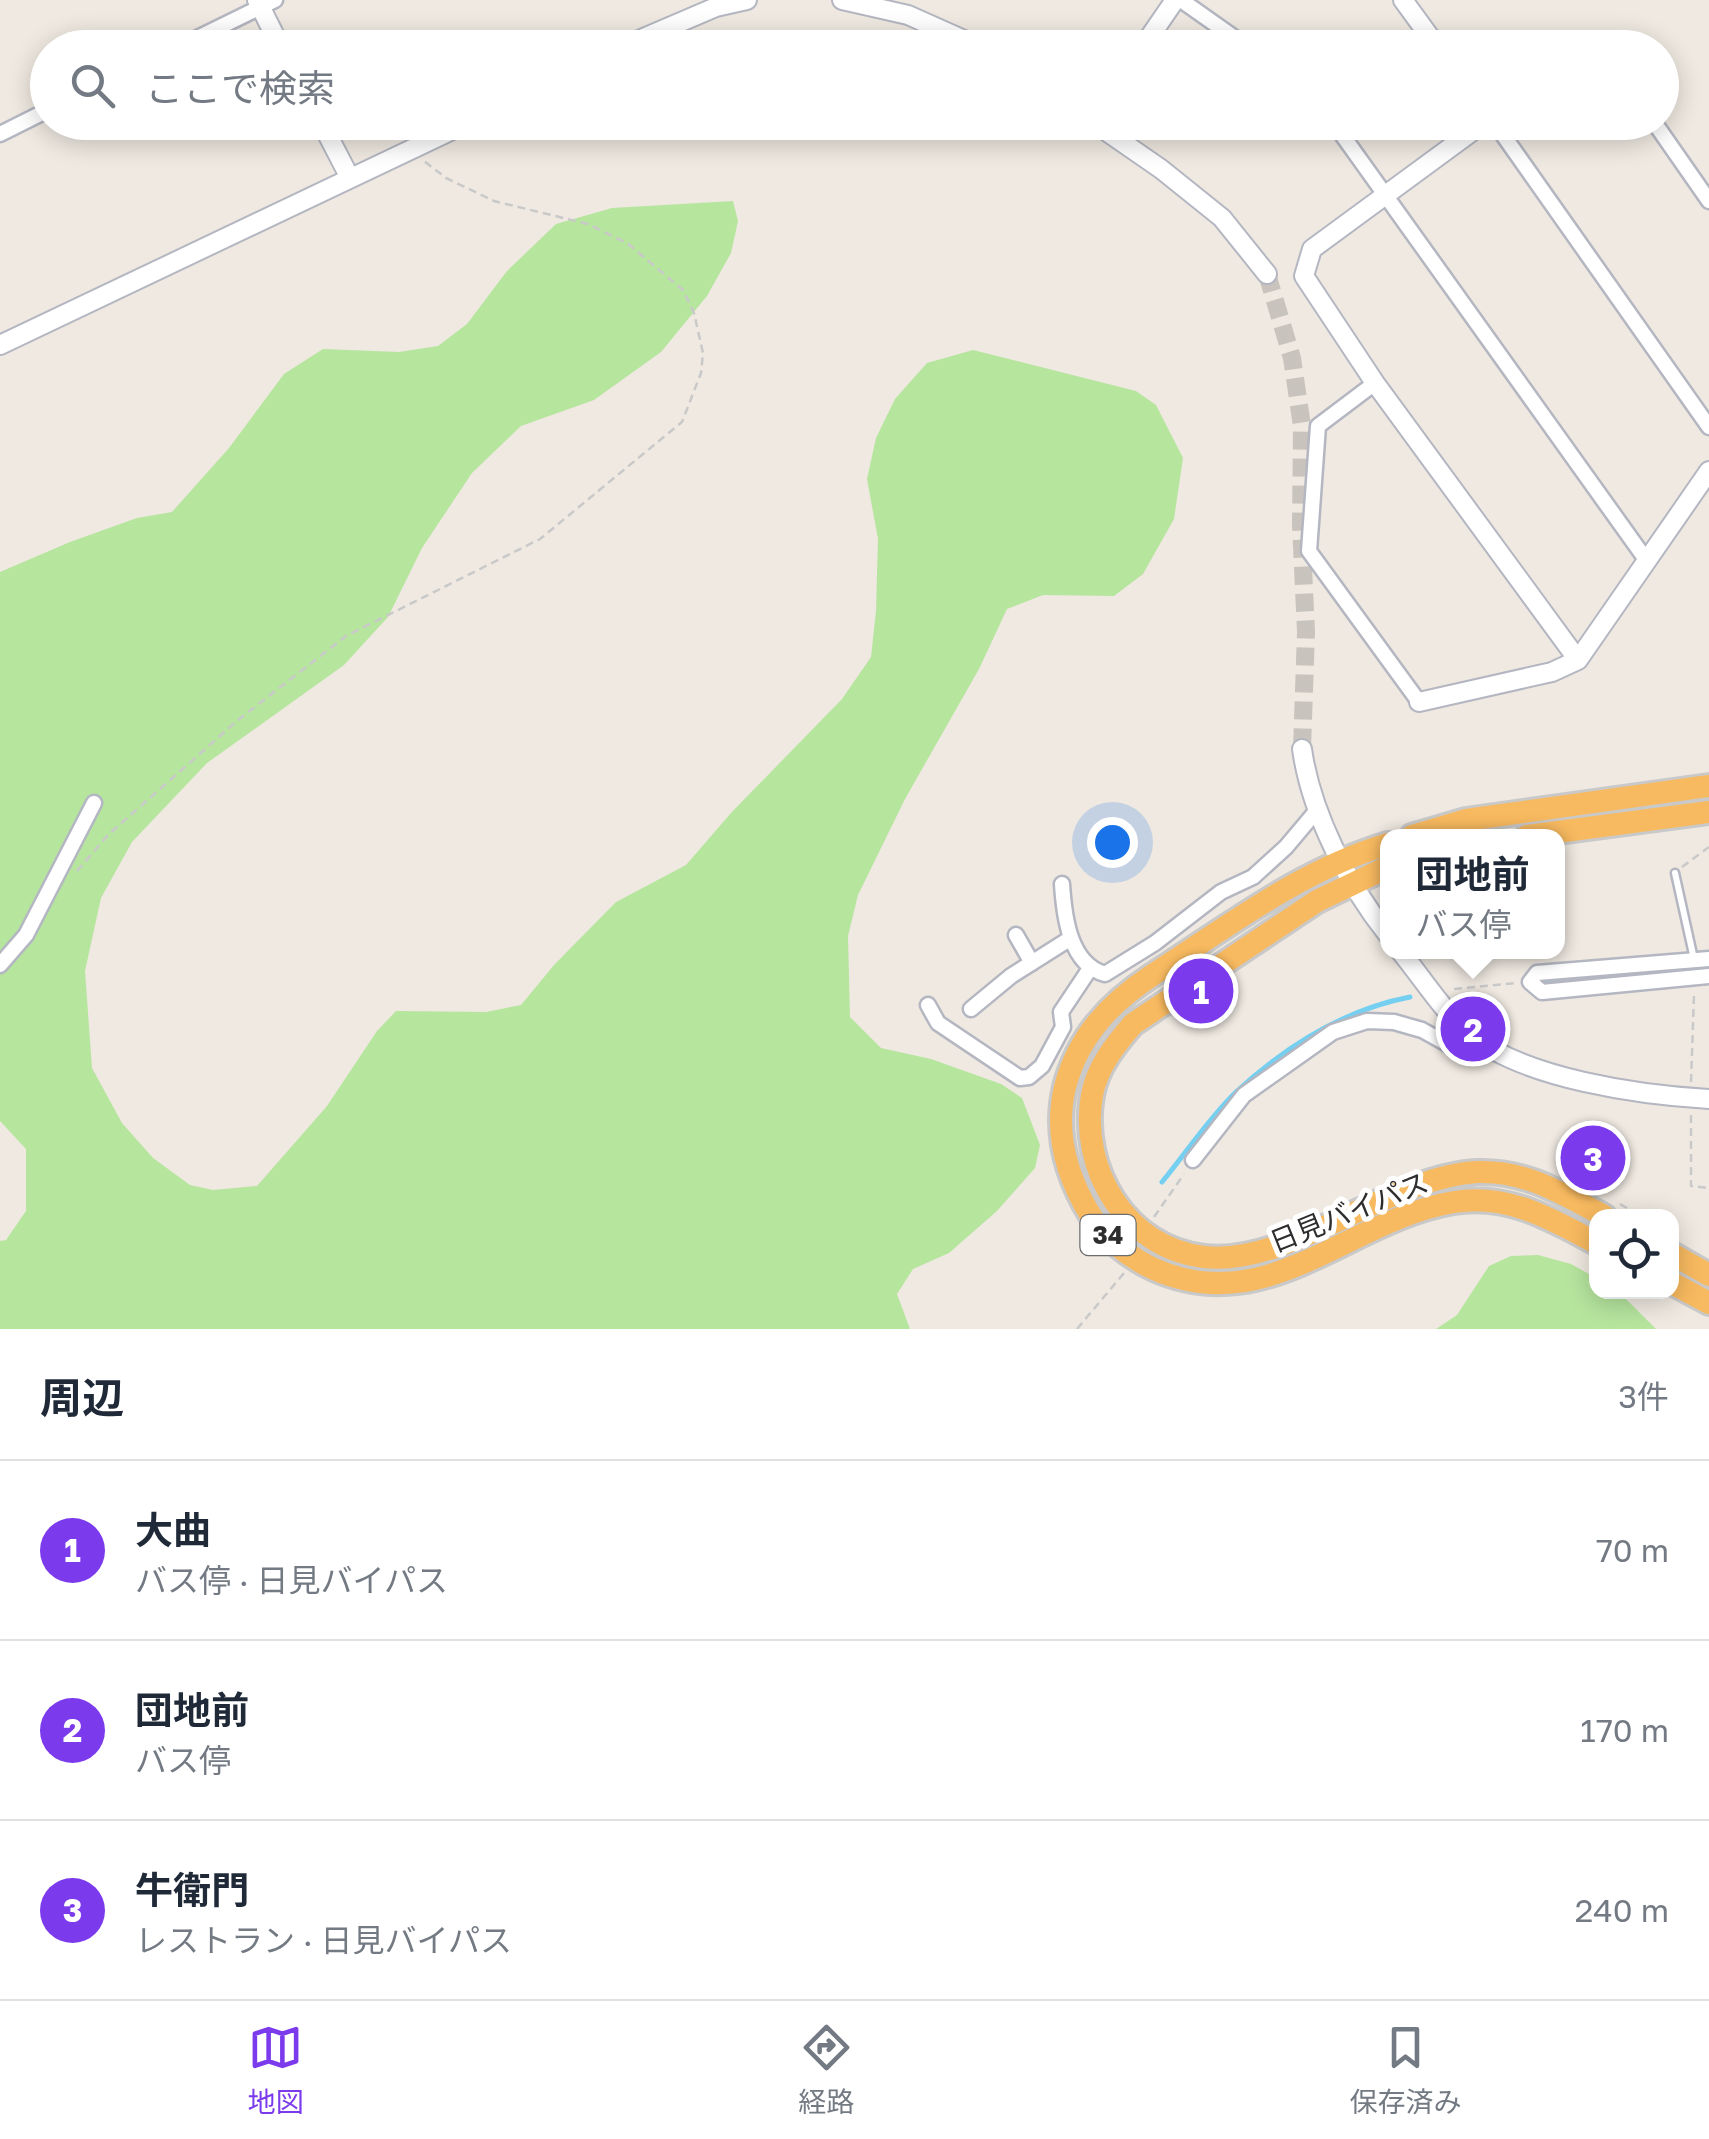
<!DOCTYPE html>
<html lang="ja">
<head>
<meta charset="utf-8">
<style>
  :root { --surface:#fff; --page:#f6f6f7; --text:#1f2937; --muted:#747a83; --line:#e0e1e3; --accent:#7c3aed }
  body { margin:0; font-family:"Golos Text","Noto Sans JP",sans-serif; background:var(--page); color:var(--text) }
  .controls { position:absolute; right:30px; bottom:30px; display:grid; overflow:hidden; border-radius:20px; box-shadow:0 5px 25px #0003 }
  .controls button { width:90px; height:90px; display:grid; place-items:center; padding:0; border:0; border-bottom:2px solid var(--line); background:var(--surface); color:var(--text); font:50px sans-serif }
  .you { position:absolute; left:1112px; top:842px; width:35px; height:35px; margin:-25px; border:8px solid #fff; border-radius:50%; background:#1a73e8; box-shadow:0 0 0 15px #1a73e833 }
  .badge { display:grid; place-items:center; width:65px; height:65px; border-radius:50%; background:var(--accent); color:#fff; font-size:32px; font-weight:700 }
  .pin { position:absolute; translate:-50% -50%; border:5px solid #fff; box-shadow:0 2px 10px #0006 }
  .popup { position:absolute; left:1380px; top:829px; width:185px; height:130px; box-sizing:border-box; display:grid; place-content:center; border-radius:20px; background:var(--surface); filter:drop-shadow(0 2px 8px #0005); font-size:32px; white-space:nowrap; color:var(--muted) }
  .popup b { font-size:38px; color:var(--text) }
  .popup::after { content:''; position:absolute; left:50%; top:100%; margin-left:-20px; border:20px solid transparent; border-top-color:var(--surface) }
  .list { margin:0; padding:0; list-style:none }
  h2 { display:flex; justify-content:space-between; align-items:center; height:130px; margin:0; padding:0 40px; font-size:42px }
  h2 small { font-size:32px; font-weight:400; color:var(--muted) }
  .list li { display:grid; grid-template-columns:65px 1fr auto; gap:30px; align-items:center; box-sizing:border-box; height:180px; padding:0 40px; border-top:2px solid var(--line) }
  .list b { display:block; font-size:38px; white-space:nowrap }
  .list p { margin:0; font-size:32px; white-space:nowrap; color:var(--muted) }
  .list em { font-size:32px; font-style:normal; color:var(--muted) }
  .icon { flex:none; width:55px; height:55px; fill:none; stroke:currentColor; stroke-width:2; stroke-linecap:round; stroke-linejoin:round }
  .map { position:relative; flex:none; width:1709px; height:1329px; overflow:hidden }
  .search { position:absolute; background:var(--surface); box-shadow:0 5px 25px #0003; left:30px; right:30px; top:30px; height:110px; display:flex; align-items:center; gap:25px; box-sizing:border-box; padding:0 35px; border-radius:55px; color:var(--muted); font-size:38px }
  .sheet { height:670px; background:var(--surface) }
  nav { display:flex; justify-content:space-around; align-items:center; box-sizing:border-box; height:140px; border-top:2px solid var(--line); background:var(--surface); font-size:28px; color:var(--muted) }
  nav a { display:grid; justify-items:center; gap:5px }
  nav .on { color:var(--accent) }
  .map>svg:first-child { display:block }
  .green { fill:#b6e59e }
  .lines { fill:none; stroke-linecap:round; stroke-linejoin:round }
  .stream { stroke:#75cff0; stroke-width:5 }
  .tertiary-tunnel { stroke:#c8c4bd; stroke-width:18; stroke-dasharray:18 9; stroke-linecap:butt }
  .service-casing { stroke:#b4b7c1; stroke-width:11 }
  .minor-casing { stroke:#b4b7c1; stroke-width:19 }
  .tertiary-casing { stroke:#b4b7c1; stroke-width:22 }
  .trunk-casing { stroke:#c9c9c9; stroke-width:28 }
  .path { stroke:#c9c9c9; stroke-width:2.5; stroke-dasharray:8 5; stroke-linecap:butt }
  .service { stroke:#fff; stroke-width:6 }
  .minor { stroke:#fff; stroke-width:14 }
  .tertiary { stroke:#fff; stroke-width:18 }
  .trunk { stroke:#f8ba60; stroke-width:22 }
  .labels { text-anchor:middle; stroke-width:10; stroke-linejoin:round; paint-order:stroke }
  .shield { fill:#fff; stroke:#6d6d6d; stroke-width:2.5 }
  .shield-label { font-size:25px; font-weight:bold; fill:#2e2e2e }
  .street-label { font-size:28px; fill:#2e2e2e; stroke:#fff }
</style>
</head>
<body>
<div class="map">
<svg width="1709" height="1329" viewBox="0 0 1709 1329">
  <rect width="100%" height="100%" fill="#efe9e1"/>
  <path class="green" d="M733,201L738,221L731,253L707,296L661,352L594,400L521,426L472,473L422,548L388,617L344,665L207,763L132,842L101,898L85,971L92,1068L122,1123L153,1158L190,1185L213,1190L257,1186L327,1106L377,1031L396,1011L486,1012L521,1005L554,965L616,902L686,865L731,813L842,699L871,657L876,611L878,539L867,479L876,438L895,399L927,363L973,350L1136,391L1156,405L1183,458L1174,519L1143,574L1114,596L1043,595L1007,609L979,669L905,799L858,895L848,936L850,1017L881,1048L931,1059L1001,1084L1022,1098L1040,1145L1035,1168L997,1211L949,1253L913,1269L897,1294L910,1329H0V1241L6,1240L26,1211V1149L0,1121V572L70,542L137,518L172,512L229,448L284,374L323,349L399,352L438,346L467,324L507,271L556,224L612,208Z
    M1538,1255L1571,1264L1596,1278V1292H1619L1656,1329H1436L1457,1315L1489,1266L1511,1256Z"/>
  <g class="lines">
    <path class="stream" d="M1544,983L1709,966
      M1162,1182C1186,1153 1209,1118 1236,1092C1286,1046 1343,1010 1410,997"/>
    <path class="tertiary-tunnel" d="M1267,274L1292,358L1302,426L1301,525L1306,632L1302,749"/>
    <defs>
      <path id="service" d="M1675,873L1694,959"/>
      <path id="minor" d="M1181,0L1249,48
        M177,48L275,0
        M1333,122L1647,561
        M1494,122L1709,427
        M1654,122L1709,201
        M0,134L48,110
        M1375,383L1318,426L1309,551L1419,702
        M1062,884C1064,915 1069,964 1105,974L1155,943L1221,892L1253,877L1286,847L1318,809
        M1016,935L1032,963
        M1709,959L1537,973L1530,982L1542,992L1709,976
        M0,965L26,935L94,803
        M928,1005L938,1023L1020,1078L1029,1077L1042,1066L1063,1027L1061,1012L1091,967
        M971,1009L1011,976L1071,938
        M1193,1160L1244,1095L1333,1032L1367,1021L1394,1022L1422,1030L1467,1055L1488,1046"/>
      <path id="tertiary" d="M257,0L281,48
        M842,0L908,15L982,48
        M1403,0L1438,48
        M620,48L716,7L747,0
        M1142,48L1175,0
        M321,122L350,178
        M1093,122L1161,169L1222,218L1267,274
        M1485,122L1312,249L1304,276L1375,383L1578,660
        M0,345L469,122
        M1419,702L1552,672L1578,660L1709,471
        M1302,749C1311,813 1348,885 1388,935
        M1401,952C1423,979 1444,1013 1471,1035C1525,1079 1640,1095 1709,1099"/>
      <path id="trunk" d="M1412,836L1466,820L1709,786
        M1527,836L1709,812
        M1388,844C1301,870 1227,927 1151,976C1109,1004 1078,1037 1065,1087C1054,1133 1067,1177 1091,1216C1106,1239 1130,1258 1154,1269C1268,1320 1349,1219 1454,1202C1507,1193 1552,1219 1596,1243
        M1388,867L1317,901L1133,1024C1115,1045 1097,1067 1092,1095C1079,1169 1126,1248 1204,1257C1289,1267 1388,1177 1477,1172C1526,1170 1563,1194 1604,1216
        M1672,1254L1709,1275
        M1672,1283L1709,1303"/>
    </defs>
    <use href="#service" class="service-casing"/>
    <use href="#minor" class="minor-casing"/>
    <use href="#tertiary" class="tertiary-casing"/>
    <use href="#trunk" class="trunk-casing"/>
    <path class="path" d="M1682,867L1709,847
      M77,871L108,835L238,720L346,636L540,539L682,422L701,373L703,353L694,313L683,290L627,243L588,224L494,201L446,178L424,161
      M1454,989L1516,983
      M1691,1082L1694,995
      M1691,1115V1186L1709,1188
      M1620,1204L1641,1216
      M1154,1217L1184,1174
      M1077,1329L1124,1273"/>
    <use href="#service" class="service"/>
    <use href="#minor" class="minor"/>
    <use href="#tertiary" class="tertiary"/>
    <use href="#trunk" class="trunk"/>
  </g>
  <g class="labels">
    <rect class="shield" x="1080.5" y="1215" width="55" height="40" rx="8"/>
    <g class="shield-label">
      <text x="1108" y="1244">34</text>
    </g>
    <g class="street-label">
      <text transform="translate(1349 1212) rotate(-22)" y="10">日見バイパス</text>
    </g>
  </g>
</svg>
<div class="controls">
<button><svg class="icon" aria-label="locate" viewBox="0 0 24 24"><circle cx="12" cy="12" r="6"/><path d="M12 2v4M12 18v4M2 12h4M18 12h4"/></svg></button>
</div>
<div class="you"></div>
<div class="pin badge" style="left:1201px;top:991px">1</div>
<div class="pin badge" style="left:1473px;top:1029px">2</div>
<div class="popup"><b>団地前</b>バス停</div>
<div class="pin badge" style="left:1593px;top:1158px">3</div>
<div class="search"><svg class="icon" aria-label="search" viewBox="0 0 24 24"><circle cx="10" cy="10" r="6"/><path d="M15 15l6 6"/></svg>ここで検索</div>
</div>
<section class="sheet">
<h2>周辺<small>3件</small></h2>
<ul class="list">
<li><span class="badge">1</span><div><b>大曲</b><p>バス停 · 日見バイパス</p></div><em>70 m</em></li>
<li><span class="badge">2</span><div><b>団地前</b><p>バス停</p></div><em>170 m</em></li>
<li><span class="badge">3</span><div><b>牛衛門</b><p>レストラン · 日見バイパス</p></div><em>240 m</em></li>
</ul>
</section>
<nav>
<a class="on"><svg class="icon" aria-label="map" viewBox="0 0 24 24"><path d="M3 6l6-2 6 2 6-2v14l-6 2-6-2-6 2zM9 4v14M15 6v14"/></svg>地図</a>
<a><svg class="icon" aria-label="directions" viewBox="0 0 24 24"><path d="M12 3l9 9-9 9-9-9zM9 14v-3h6M13 9l2 2-2 2"/></svg>経路</a>
<a><svg class="icon" aria-label="saved" viewBox="0 0 24 24"><path d="M7 4h10v16l-5-4-5 4z"/></svg>保存済み</a>
</nav>
</body>
</html>
